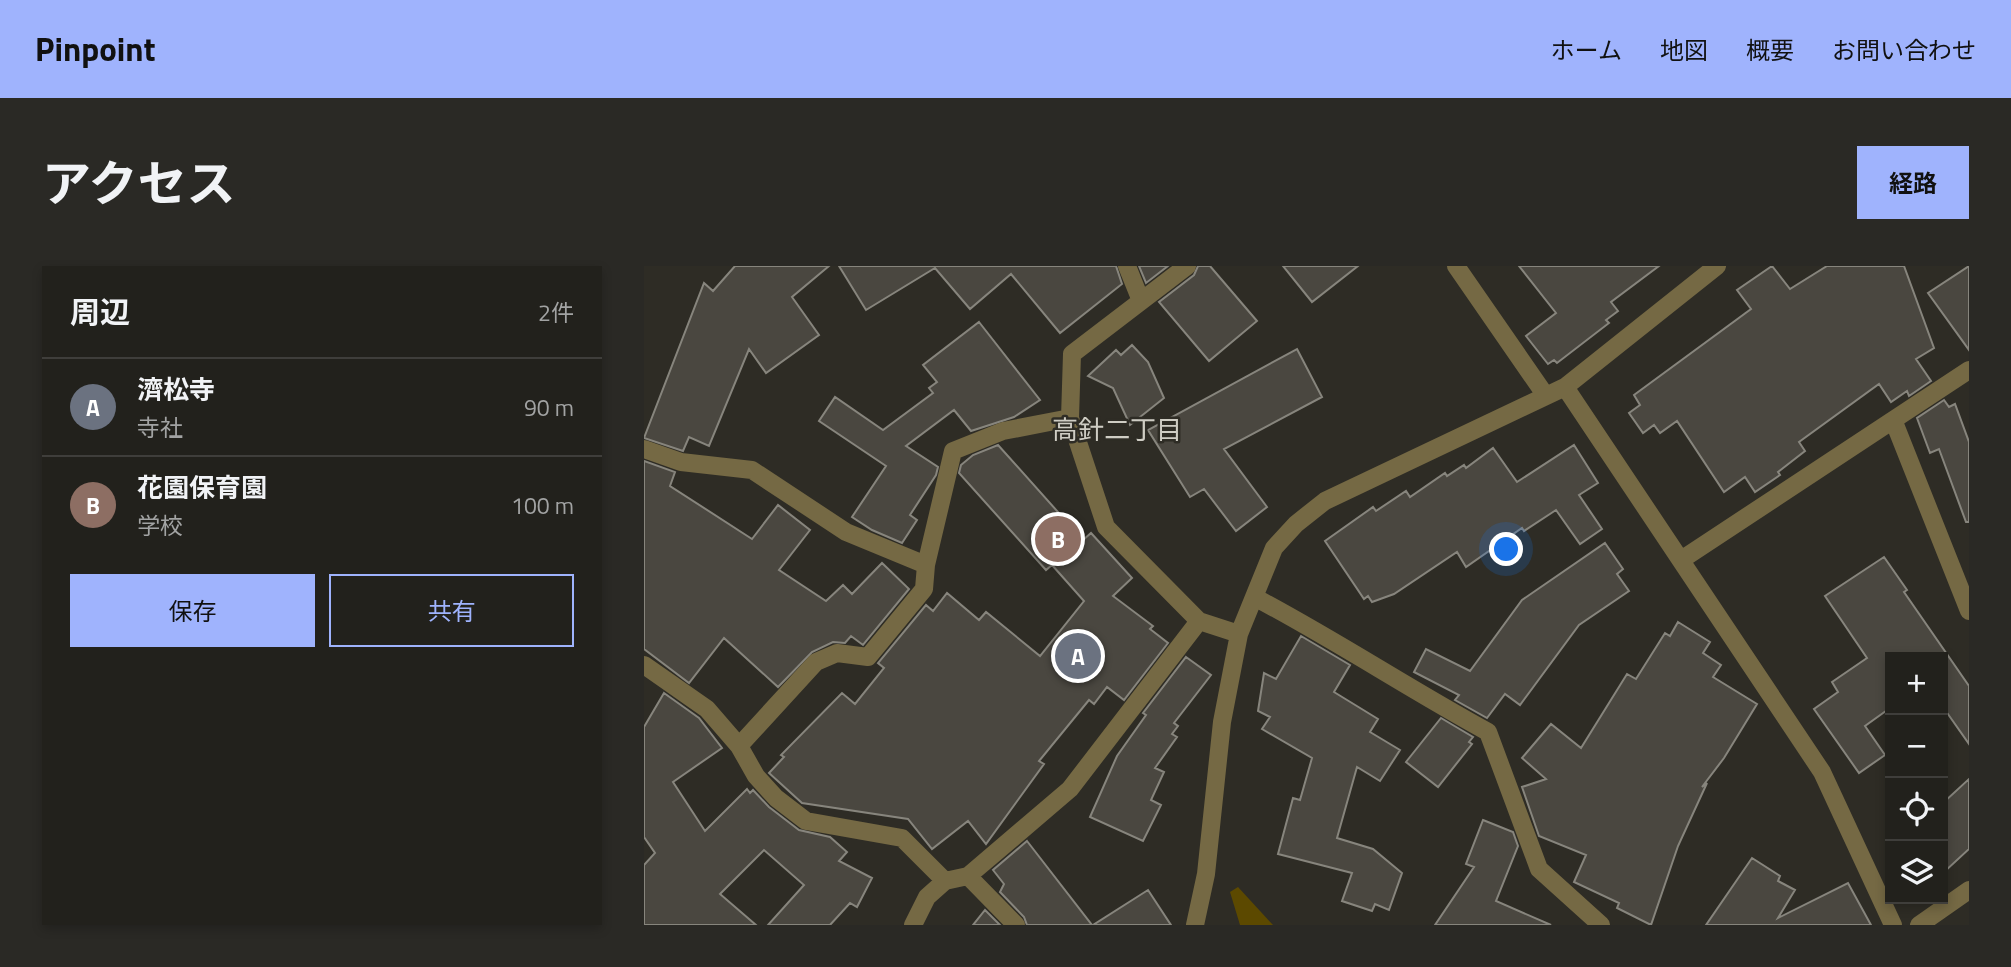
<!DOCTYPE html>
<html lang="ja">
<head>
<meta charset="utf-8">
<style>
  :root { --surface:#22211c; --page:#2a2925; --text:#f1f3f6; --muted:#a2a3a3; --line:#3f3e3b; --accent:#9fb3fd }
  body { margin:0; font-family:"Titillium Web","Noto Sans JP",sans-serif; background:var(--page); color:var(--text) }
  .controls { position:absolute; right:21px; bottom:21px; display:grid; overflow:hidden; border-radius:0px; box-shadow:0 4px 10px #0003 }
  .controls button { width:63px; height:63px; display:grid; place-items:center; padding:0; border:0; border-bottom:2px solid var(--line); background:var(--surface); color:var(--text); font:35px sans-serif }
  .you { position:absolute; left:863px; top:284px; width:24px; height:24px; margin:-18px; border:5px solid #fff; border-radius:50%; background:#1a73e8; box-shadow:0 0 0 10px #1a73e833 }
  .badge { display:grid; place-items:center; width:46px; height:46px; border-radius:50%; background:var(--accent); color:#fff; font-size:23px; font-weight:700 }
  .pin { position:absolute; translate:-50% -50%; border:4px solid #fff; box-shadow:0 2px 7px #0006 }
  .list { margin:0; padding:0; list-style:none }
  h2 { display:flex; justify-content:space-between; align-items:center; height:91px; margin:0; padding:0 28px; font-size:30px }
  h2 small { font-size:23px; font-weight:400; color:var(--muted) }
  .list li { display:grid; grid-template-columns:46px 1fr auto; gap:21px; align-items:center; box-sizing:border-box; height:98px; padding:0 28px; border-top:2px solid var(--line) }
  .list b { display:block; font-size:26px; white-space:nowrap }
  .list p { margin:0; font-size:23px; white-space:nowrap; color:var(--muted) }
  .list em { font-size:23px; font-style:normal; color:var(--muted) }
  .actions { display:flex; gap:14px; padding:21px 28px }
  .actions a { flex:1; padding:16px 0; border:2px solid var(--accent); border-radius:0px; text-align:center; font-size:24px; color:var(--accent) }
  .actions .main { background:var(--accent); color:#111 }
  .icon { flex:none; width:38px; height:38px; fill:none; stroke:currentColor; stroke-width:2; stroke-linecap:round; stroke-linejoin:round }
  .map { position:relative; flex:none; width:1325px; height:659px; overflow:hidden; border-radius:0px }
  header { display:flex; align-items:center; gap:42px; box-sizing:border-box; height:98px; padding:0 35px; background:var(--accent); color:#111 }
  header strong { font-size:33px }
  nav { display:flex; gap:38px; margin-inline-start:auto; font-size:24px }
  .intro { display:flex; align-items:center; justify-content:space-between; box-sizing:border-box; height:168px; padding:0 42px }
  h1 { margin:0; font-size:49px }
  .button { padding:18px 32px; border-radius:0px; background:var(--accent); color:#111; font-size:24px; font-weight:700 }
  main { display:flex; gap:42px; padding:0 42px }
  aside { flex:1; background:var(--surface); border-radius:0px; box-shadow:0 4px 10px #0003 }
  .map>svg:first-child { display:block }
  .green { fill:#5c4900 }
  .building { fill:#4a4740; stroke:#87857d; stroke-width:2 }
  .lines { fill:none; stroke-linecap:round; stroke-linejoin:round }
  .minor { stroke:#756944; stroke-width:18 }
  .labels { text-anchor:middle; stroke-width:5; stroke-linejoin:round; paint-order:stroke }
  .neighbourhood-label { font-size:26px; fill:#cfcdc4; stroke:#2e2c25 }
</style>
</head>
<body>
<header>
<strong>Pinpoint</strong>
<nav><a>ホーム</a><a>地図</a><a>概要</a><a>お問い合わせ</a></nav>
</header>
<div class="intro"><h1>アクセス</h1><a class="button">経路</a></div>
<main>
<aside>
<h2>周辺<small>2件</small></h2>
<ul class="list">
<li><span class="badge" style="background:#6b7280">A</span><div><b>濟松寺</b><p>寺社</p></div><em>90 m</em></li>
<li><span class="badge" style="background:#8d6e63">B</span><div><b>花園保育園</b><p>学校</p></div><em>100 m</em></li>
</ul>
<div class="actions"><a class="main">保存</a><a>共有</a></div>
</aside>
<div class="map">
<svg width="1325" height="659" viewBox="0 0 1325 659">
  <rect width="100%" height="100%" fill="#2e2c25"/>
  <path class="green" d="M594,621L629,659H596L586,626Z"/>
  <path class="building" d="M91,0H185L148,31L175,69L122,107L105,83L65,180L45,171L39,185L0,172L60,17L69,25Z
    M195,0H472L478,18L416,67L367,8L326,43L291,2L222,44Z
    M495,0H524L502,17Z
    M554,0H566L613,55L565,95L515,36L550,9Z
    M639,0H714L668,36Z
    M875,0H1015L967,36L974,45L962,54L965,57L913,97L910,94L904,98L882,70L912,47Z
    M1128,0L1146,23L1183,0H1260L1290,82L1272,93L1287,115L1265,130L1263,125L1247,136L1235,118L1155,176L1161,185L1134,206L1136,209L1111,226L1101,211L1080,226L1033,155L1016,167L1010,159L999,167L985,147L996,139L990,129L1107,43L1093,24Z
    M1325,0V84L1284,27Z
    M335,56L396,134L370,151L327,165L310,144L262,180L294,201L292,209L266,249L273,254L258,277L228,264L208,251L242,200L175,155L191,131L239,164L289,127L285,122L293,116L279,99Z
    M488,79L504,96L520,132L486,159L469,122L444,110L472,84L477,89Z
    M653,83L678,131L580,183L623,241L592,265L560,223L546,231L504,164Z
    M1300,134L1305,141L1311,138L1325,176V256H1322L1295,183L1286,187L1273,152Z
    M354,179L439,274L447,267L488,312L469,330L509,360L506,363L524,377L480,434L463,421L450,438L445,434L395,495L400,498L342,578L324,555L288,583L264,553L158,537L125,507L140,491L137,489L198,427L211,438L240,402L234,397L282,339L289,345L303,327L335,354L342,346L396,390L440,335L408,299L402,304L315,207L317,199L329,189Z
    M930,179L954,217L935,229L958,263L936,278L912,244L880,265L878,262L822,301L813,286L750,328L728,336L724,330L720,333L681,275L729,241L732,245L762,225L766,231L801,207L803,210L820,199L822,202L849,182L873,216Z
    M0,195L31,206L26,220L108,273L134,239L166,264L135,304L182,335L199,319L208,328L238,297L265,323L219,379L207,370L201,377L189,376L168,386L134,421L80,372L45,417L0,383Z
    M961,277L979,303L973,308L985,325L935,359L876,439L861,428L843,452L811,434L815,429L770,406L782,383L826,405L878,334Z
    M1240,291L1263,324L1260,326L1325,420V478L1299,441V391H1246V442L1221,460L1241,489L1215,507L1170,443L1194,426L1188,416L1223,392L1181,330Z
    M1034,356L1066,376L1059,387L1077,399L1069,411L1113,438L1080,492L1058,521L1063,517L1034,580L1007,659L973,642L975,637L930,616L942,589L895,570L878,521L902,513L878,492L907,458L937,482L983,408L992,413L1021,367L1026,370Z
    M657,370L706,399L690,426L734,453L726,466L756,484L736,515L713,501L693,572L729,583L758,607L745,644L731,638L728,645L698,635L708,607L634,588L649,532L656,534L668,492L618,463L626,451L614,445L620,407L632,413Z
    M542,391L567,409L530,457L534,460L528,468L533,471L511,502L520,506L507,534L517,539L499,575L446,551L473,490L502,449L499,447Z
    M20,427L55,452L78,482L29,516L61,565L103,523L106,527L109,524L125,541L155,564L186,571L203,586L195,595L228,612L213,641L206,637L186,659H124L160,619L120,584L76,628L112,659H0V599L11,587L0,571V461Z
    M797,452L829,471L825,476L828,478L794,521L762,496Z
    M1325,513V583L1299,607V537Z
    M839,554L869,566L874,580L852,635L907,659H791L830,601L822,598Z
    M383,575L448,659H383L380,651L356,626L360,618L349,604Z
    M1108,592L1136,610L1134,615L1151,624L1134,652L1204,617L1227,659H1062Z
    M504,624L527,659H449Z
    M341,644L356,659H329Z"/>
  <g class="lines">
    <path class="minor" d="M483,0L497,35
      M543,0L428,88L426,152L462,261L555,355L595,368
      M812,0L902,130
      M921,121L1178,506L1249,659
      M1250,156L1325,345
      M0,183L37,196L108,204L202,266L282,299
      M1037,294L1325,104
      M610,331C690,373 765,423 844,466L895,603L957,659
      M0,399L63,443L95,480L112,510L132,532L162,555L258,572L301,615
      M95,480L172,396L193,387L224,391L280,323L282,299L309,185L359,165L426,152
      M324,610L372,659
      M269,659L283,631L301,615L324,610L426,523L555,355
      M551,659L562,608L578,456L595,368L630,282L652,258L681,235L921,121L1073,0
      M1275,659L1325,624"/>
  </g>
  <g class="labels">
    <g class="neighbourhood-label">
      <text x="473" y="173">高針二丁目</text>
    </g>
  </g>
</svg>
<div class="controls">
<button>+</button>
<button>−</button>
<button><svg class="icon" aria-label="locate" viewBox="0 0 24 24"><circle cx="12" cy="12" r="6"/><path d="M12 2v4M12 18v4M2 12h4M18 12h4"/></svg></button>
<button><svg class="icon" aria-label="layers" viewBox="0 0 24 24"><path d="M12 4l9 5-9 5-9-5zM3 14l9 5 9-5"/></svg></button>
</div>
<div class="you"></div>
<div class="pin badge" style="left:434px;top:390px;background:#6b7280">A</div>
<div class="pin badge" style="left:414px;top:273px;background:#8d6e63">B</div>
</div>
</main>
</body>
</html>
